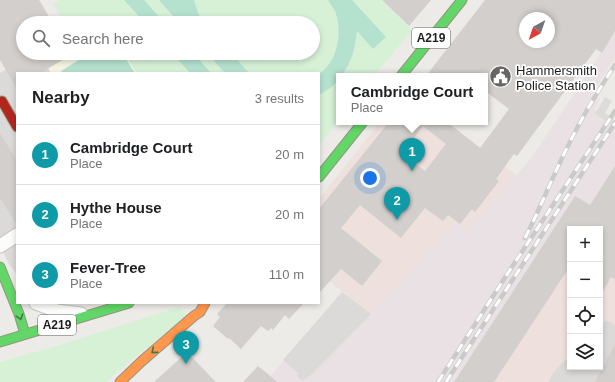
<!DOCTYPE html>
<html lang="en">
<head>
<meta charset="utf-8">
<style>
  :root { --surface:#fff; --page:#f2f2f2; --text:#202124; --muted:#757577; --line:#e0e0e0; --accent:#b45309 }
  body { margin:0; font-family:Arial,sans-serif; background:var(--page); color:var(--text) }
  .controls { position:absolute; right:12px; bottom:12px; display:grid; overflow:hidden; border-radius:0px; box-shadow:0 2px 6px #0003 }
  .controls button { width:36px; height:36px; display:grid; place-items:center; padding:0; border:0; border-bottom:1px solid var(--line); background:var(--surface); color:var(--text); font:20px sans-serif }
  .compass { position:absolute; left:519px; top:12px; width:36px; height:36px; border-radius:50%; background:var(--surface); box-shadow:0 2px 6px #0003; rotate:220deg }
  .you { position:absolute; left:370px; top:178px; width:14px; height:14px; margin:-10px; border:3px solid #fff; border-radius:50%; background:#1a73e8; box-shadow:0 0 0 6px #1a73e833 }
  .badge { display:grid; place-items:center; width:26px; height:26px; border-radius:50%; background:var(--accent); color:#fff; font-size:13px; font-weight:700 }
  .pin { position:absolute; translate:-50% -33px; filter:drop-shadow(0 1px 2px #0008) }
  .pin::after { content:''; position:absolute; top:21px; width:14px; height:12px; background:inherit; clip-path:polygon(0 0,100% 0,50% 100%) }
  .popup { position:absolute; left:336px; top:73px; width:152px; height:52px; box-sizing:border-box; display:grid; place-content:center; border-radius:0px; background:var(--surface); filter:drop-shadow(0 1px 3px #0005); font-size:13px; white-space:nowrap; color:var(--muted) }
  .popup b { font-size:15px; color:var(--text) }
  .popup::after { content:''; position:absolute; left:50%; top:100%; margin-left:-8px; border:8px solid transparent; border-top-color:var(--surface) }
  .list { margin:0; padding:0; list-style:none }
  h2 { display:flex; justify-content:space-between; align-items:center; height:52px; margin:0; padding:0 16px; font-size:17px }
  h2 small { font-size:13px; font-weight:400; color:var(--muted) }
  .list li { display:grid; grid-template-columns:26px 1fr auto; gap:12px; align-items:center; box-sizing:border-box; height:60px; padding:0 16px; border-top:1px solid var(--line) }
  .list b { display:block; font-size:15px; white-space:nowrap }
  .list p { margin:0; font-size:13px; white-space:nowrap; color:var(--muted) }
  .list em { font-size:13px; font-style:normal; color:var(--muted) }
  .icon { flex:none; width:22px; height:22px; fill:none; stroke:currentColor; stroke-width:2; stroke-linecap:round; stroke-linejoin:round }
  .map { position:relative; flex:none; width:615px; height:382px; overflow:hidden }
  .search { position:absolute; background:var(--surface); box-shadow:0 2px 6px #0003; left:16px; top:16px; width:304px; height:44px; display:flex; align-items:center; gap:10px; box-sizing:border-box; padding:0 14px; border-radius:22px; color:var(--muted); font-size:15px }
  .panel { position:absolute; background:var(--surface); box-shadow:0 2px 6px #0003; left:16px; top:72px; width:304px; height:232px; border-radius:0px }
  .map>svg:first-child { display:block }
  .residential { fill:#dcdad8 }
  .commercial { fill:#eee0dd }
  .industrial { fill:#eae1e5 }
  .education { fill:#f5f5e3 }
  .religious { fill:#dbdad8 }
  .park { fill:#d7f1d7 }
  .pitch { fill:#b5e1cf }
  .pier { fill:#dddcda }
  .building { fill:#d2cfcc; fill-rule:evenodd }
  .lines { fill:none; stroke-linecap:round; stroke-linejoin:round }
  .street-casing { stroke:#c5c4c3; stroke-width:15 }
  .fast-casing { stroke:#939580; stroke-width:11 }
  .slow-casing { stroke:#939580; stroke-width:11 }
  .jam-casing { stroke:#939580; stroke-width:11 }
  .street { stroke:#fcfcfb; stroke-width:13 }
  .fast { stroke:#63d668; stroke-width:9 }
  .slow { stroke:#ff974d; stroke-width:9 }
  .jam { stroke:#b3261e; stroke-width:9 }
  .rail-casing { stroke:#cacac9; stroke-width:4.5 }
  .rail { stroke:#fff; stroke-width:3; stroke-dasharray:9; stroke-linecap:butt }
  .oneway { stroke:#407a43 }
  .labels { text-anchor:middle; stroke-width:3.5; stroke-linejoin:round; paint-order:stroke }
  .shield { fill:#fff; stroke:#626262; stroke-width:1 }
  .shield-label { font-size:12px; font-weight:bold; fill:#1e1e1e }
  .poi-label { font-size:13px; fill:#1e1e1e; stroke:#fff; text-anchor:start }
</style>
</head>
<body>
<div class="map">
<svg width="615" height="382" viewBox="0 0 615 382">
  <rect width="100%" height="100%" fill="#edebe7"/>
  <path class="residential" d="M34,53H39L51,73H17V274L9,264L0,245V73Z
    M606,320L615,324V382H548L554,371L570,355V367H600V325Z"/>
  <path class="commercial" d="M380,122H447L516,175L477,220L466,229L457,222L371,314L319,273V199Z
    M615,166V325L606,320L600,325V229H570V355L554,371L548,382H454L575,196L590,205Z"/>
  <path class="industrial" d="M615,31V58L592,94L600,99L594,109L615,122V166L590,205L575,196L454,382H265L342,292L371,314L457,222L466,229L477,220L531,158L568,103Z"/>
  <path class="education" d="M39,53H124L137,73H51Z"/>
  <path class="religious" d="M342,292L371,314L311,375L302,381L297,376L299,374L283,360Z"/>
  <path class="park" d="M60,0H381L412,30L374,76H339V120L319,145V73H137L124,53H313V23H65L53,4Z
    M179,307L186,316L133,359L106,382H0V362L60,345Z"/>
  <path class="pitch" d="M124,0H144L165,23H145Z
    M159,0H194L199,15L204,23H179Z
    M328,0H352L386,37L373,49L357,31C355,48 352,63 341,76H339C338,84 326,91 319,95V74C338,61 343,32 335,11C333,7 330,4 328,0Z
    M90,53H122L135,73H62L61,71Z
    M172,53H193L211,73H190Z
    M207,53H231L249,73H225Z"/>
  <path class="pier" d="M605,97L612,101L605,113L615,120V127L595,114Z"/>
  <path class="building" d="M0,0H39L53,23H23V53H74L41,73H17V89L0,60Z
    M382,0H431L409,26Z
    M485,0H615V31L602,53L596,49L517,156L514,154L496,179L499,181L475,212L472,209L460,224L448,215L443,221L425,208L401,238L360,205L341,228L382,261L362,286L341,269L319,293V209L389,122H447L480,148L509,109L485,91V76H426ZM525,18H549V42H525ZM423,126L446,144L425,171L402,153Z
    M0,133L17,161V225L0,198Z
    M615,166V279L611,277L600,297V229H570V266L494,382H454L575,196L590,205Z
    M227,303H304L289,319L285,315L273,330L271,328L268,331L261,326L241,349L229,338L228,339L213,326L220,317L217,314Z
    M615,344V382H595Z
    M187,352L216,382H154Z
    M258,366L268,374L277,382H243Z"/>
  <g class="lines">
    <defs>
      <path id="street" d="M0,246L17,235
        M36,303L57,311L81,314"/>
      <path id="fast" d="M401,76L462,0
        M319,177L363,122
        M0,267L19,314L25,334
        M0,342L129,303"/>
      <path id="slow" d="M120,382L142,361L194,316L200,312L205,303"/>
      <path id="jam" d="M0,103L2,101L17,127"/>
    </defs>
    <use href="#street" class="street-casing"/>
    <use href="#fast" class="fast-casing"/>
    <use href="#slow" class="slow-casing"/>
    <use href="#jam" class="jam-casing"/>
    <use href="#street" class="street"/>
    <use href="#fast" class="fast"/>
    <use href="#slow" class="slow"/>
    <use href="#jam" class="jam"/>
    <defs>
      <path id="rail" d="M525,238C541,207 553,175 569,144C582,117 598,91 615,65
        M438,382L504,279L615,111
        M446,382L615,123"/>
    </defs>
    <use href="#rail" class="rail-casing"/>
    <use href="#rail" class="rail"/>
  </g>
  <defs><path id="oneway-chevron" d="M-2-3.5L2.5 0L-2 3.5" fill="none" stroke-width="1.6" stroke-linecap="round" stroke-linejoin="round"/></defs>
  <g class="oneway">
    <use href="#oneway-chevron" transform="translate(20 317) rotate(73)"/>
    <use href="#oneway-chevron" transform="translate(154 351) rotate(140)"/>
  </g>
  <defs>
    <symbol id="civic-disc" viewBox="-11 -11 22 22"><circle r="9.5" fill="#666664" stroke="#fff"/><path d="M-.6-6.5H3V-4.5H.6V-3L4-1V1h2V6H-6V1h2V-1L-.6-3ZM-1.2 2.5V6h2.4V2.5Z" fill="#fff"/></symbol>
  </defs>
  <g fill-rule="evenodd">
    <use href="#civic-disc" x="488" y="64" width="25" height="25"/>
  </g>
  <g class="labels">
    <g class="shield">
      <rect x="412" y="28" width="38" height="20" rx="3"/>
      <rect x="38" y="315" width="38" height="20" rx="3"/>
    </g>
    <g class="shield-label">
      <text x="431" y="42">A219</text>
      <text x="57" y="329">A219</text>
    </g>
    <g class="poi-label">
      <text x="516" y="75">Hammersmith<tspan x="516" dy="15">Police Station</tspan></text>
    </g>
  </g>
</svg>
<div class="controls">
<button>+</button>
<button>−</button>
<button><svg class="icon" aria-label="locate" viewBox="0 0 24 24"><circle cx="12" cy="12" r="6"/><path d="M12 2v4M12 18v4M2 12h4M18 12h4"/></svg></button>
<button><svg class="icon" aria-label="layers" viewBox="0 0 24 24"><path d="M12 4l9 5-9 5-9-5zM3 14l9 5 9-5"/></svg></button>
</div>
<svg class="compass" viewBox="-18 -18 36 36"><path d="M0-13l5 13h-10z" fill="#e53935"/><path d="M0 13l5-13h-10z" fill="#757577"/></svg>
<div class="you"></div>
<div class="pin badge" style="left:412px;top:171px;background:#0f9aa8">1</div>
<div class="popup"><b>Cambridge Court</b>Place</div>
<div class="pin badge" style="left:397px;top:220px;background:#0f9aa8">2</div>
<div class="pin badge" style="left:186px;top:364px;background:#0f9aa8">3</div>
<div class="search"><svg class="icon" aria-label="search" viewBox="0 0 24 24"><circle cx="10" cy="10" r="6"/><path d="M15 15l6 6"/></svg>Search here</div>
<section class="panel">
<h2>Nearby<small>3 results</small></h2>
<ul class="list">
<li><span class="badge" style="background:#0f9aa8">1</span><div><b>Cambridge Court</b><p>Place</p></div><em>20 m</em></li>
<li><span class="badge" style="background:#0f9aa8">2</span><div><b>Hythe House</b><p>Place</p></div><em>20 m</em></li>
<li><span class="badge" style="background:#0f9aa8">3</span><div><b>Fever-Tree</b><p>Place</p></div><em>110 m</em></li>
</ul>
</section>
</div>
</body>
</html>
